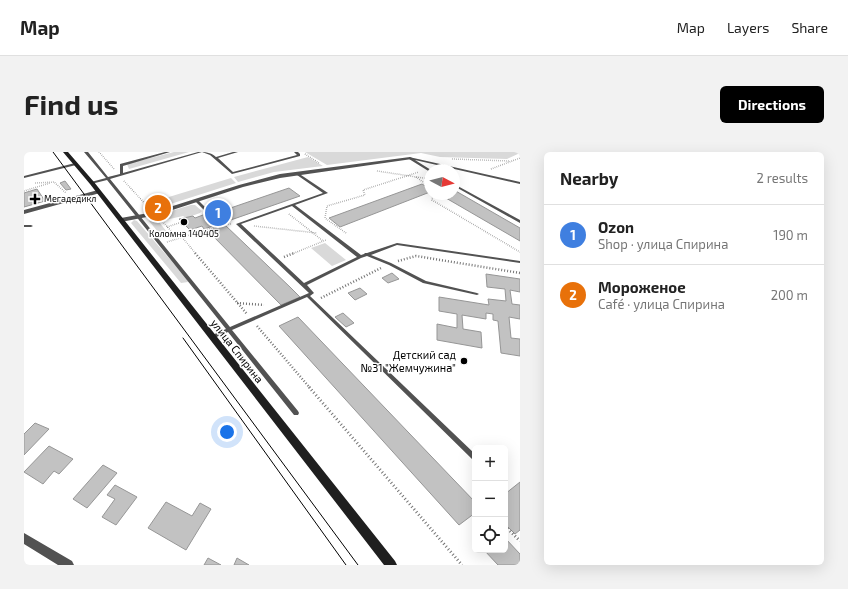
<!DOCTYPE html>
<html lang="en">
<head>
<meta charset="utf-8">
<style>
  :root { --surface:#fff; --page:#f2f2f2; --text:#222; --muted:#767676; --line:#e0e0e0; --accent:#000 }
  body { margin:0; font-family:"Exo 2",sans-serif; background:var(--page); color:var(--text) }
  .controls { position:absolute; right:12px; bottom:12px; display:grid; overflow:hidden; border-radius:6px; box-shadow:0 4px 16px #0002 }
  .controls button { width:36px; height:36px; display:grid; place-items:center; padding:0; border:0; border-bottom:1px solid var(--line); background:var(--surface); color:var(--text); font:20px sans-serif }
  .compass { position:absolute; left:400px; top:12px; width:36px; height:36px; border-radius:50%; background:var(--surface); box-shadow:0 4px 16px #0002; rotate:97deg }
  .you { position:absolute; left:203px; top:280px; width:14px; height:14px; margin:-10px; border:3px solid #fff; border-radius:50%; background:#1a73e8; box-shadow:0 0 0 6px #1a73e833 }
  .badge { display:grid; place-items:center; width:26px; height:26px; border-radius:50%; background:var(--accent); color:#fff; font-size:13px; font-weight:700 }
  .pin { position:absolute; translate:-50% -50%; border:2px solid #fff; box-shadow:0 1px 4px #0006 }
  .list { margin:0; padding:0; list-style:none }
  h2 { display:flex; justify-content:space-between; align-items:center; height:52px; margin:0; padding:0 16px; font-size:17px }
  h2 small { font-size:13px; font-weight:400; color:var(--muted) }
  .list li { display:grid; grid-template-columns:26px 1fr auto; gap:12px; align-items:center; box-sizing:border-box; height:60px; padding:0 16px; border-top:1px solid var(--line) }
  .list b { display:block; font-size:15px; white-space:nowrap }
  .list p { margin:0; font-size:13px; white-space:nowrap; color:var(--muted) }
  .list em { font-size:13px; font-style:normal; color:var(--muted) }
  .icon { flex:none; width:22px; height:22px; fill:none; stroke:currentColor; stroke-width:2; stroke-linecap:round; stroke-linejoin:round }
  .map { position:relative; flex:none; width:496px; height:413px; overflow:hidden; border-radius:6px }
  header { display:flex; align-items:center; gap:24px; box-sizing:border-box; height:56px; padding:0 20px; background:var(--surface); border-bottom:1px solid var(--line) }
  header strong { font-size:19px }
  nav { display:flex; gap:22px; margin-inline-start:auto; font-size:14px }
  .intro { display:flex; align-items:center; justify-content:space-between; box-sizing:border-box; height:96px; padding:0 24px }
  h1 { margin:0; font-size:28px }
  .button { padding:10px 18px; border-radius:6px; background:var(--accent); color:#fff; font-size:14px; font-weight:700 }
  main { display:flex; gap:24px; padding:0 24px }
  aside { flex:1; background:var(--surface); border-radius:6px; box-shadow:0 4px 16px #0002 }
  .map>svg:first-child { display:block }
  .green { fill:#d9d9d9 }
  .building { fill:#c2c2c2; stroke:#969696 }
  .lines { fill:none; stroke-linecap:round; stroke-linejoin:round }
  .path-far2 { stroke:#747474; stroke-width:1.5; stroke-dasharray:0.5 1.5; stroke-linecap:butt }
  .path-far1 { stroke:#747474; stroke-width:2.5; stroke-dasharray:1 2; stroke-linecap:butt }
  .path { stroke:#747474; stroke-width:3; stroke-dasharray:1 2.5; stroke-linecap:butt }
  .service { fill:#525252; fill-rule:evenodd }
  .minor { fill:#525252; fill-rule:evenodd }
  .secondary { fill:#1f1f1f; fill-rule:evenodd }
  .tram { stroke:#000; stroke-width:1 }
  .poi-dot { fill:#000; stroke:#fff; stroke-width:1.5 }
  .labels { text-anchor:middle; stroke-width:3; stroke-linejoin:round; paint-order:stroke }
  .far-poi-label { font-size:9px; fill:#000; stroke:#fff; text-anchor:start }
  .street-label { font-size:11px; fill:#000; stroke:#fff }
  .poi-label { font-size:11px; fill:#000; stroke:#fff; text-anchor:end }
</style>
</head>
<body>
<header>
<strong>Map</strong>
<nav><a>Map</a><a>Layers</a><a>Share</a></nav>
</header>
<div class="intro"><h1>Find us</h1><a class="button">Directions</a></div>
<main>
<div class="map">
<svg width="496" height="413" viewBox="0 0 496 413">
  <rect width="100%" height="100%" fill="#fff"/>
  <path class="green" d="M150,0H165L105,17L103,12Z
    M281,0H496V1L483,7L416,5L397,1L303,13Z
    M284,5L299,14L250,20L214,30L210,25Z
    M207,26L212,31L137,55L135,53V48Z
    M167,53H171L178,59L176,61L162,66L159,64L141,68L137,62Z
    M128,65H131L147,85L139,86L125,69Z
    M110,68L113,69L163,127L164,130L157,131L107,71Z
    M301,91L322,108L308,114L287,96Z"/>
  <path class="building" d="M41,29L47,37L42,38L36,31Z
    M398,32L406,37V40L316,75L305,66Z
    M265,36L276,44L198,71L189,62Z
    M13,37L21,49L0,55V41Z
    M430,38L496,76V89L415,42H430Z
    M187,60L198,71L180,77L178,74L166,78L155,67L169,64L171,66Z
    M201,73L266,135L276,145L257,153L184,79Z
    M368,121L375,127L364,131L358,126Z
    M462,122L496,127V140L486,138L488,152L496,153V167L485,165L487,186L496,187V204L477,201L474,169L469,168V162L462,161V167L438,163L439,177L457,180L458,196L413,188V172L433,176V162L415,159V145L465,153L464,147L482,149L481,137L463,135Z
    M336,136L343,142L331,148L324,141Z
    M319,161L330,171L322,175L311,165Z
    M274,165L451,350V361L435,373L255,174Z
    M11,271L25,277L0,303V282Z
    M25,294L49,307L35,322L30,319L19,332L0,320Z
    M79,313L93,321L63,356L49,347Z
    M496,330V378L491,382L481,372V342Z
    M91,333L113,345L92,373L78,365L91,347L83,343Z
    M142,350L168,364L176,351L187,357L162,398L124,376Z
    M481,386L496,402V413H474L460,398H481Z
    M184,406L197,413H180Z
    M213,406L225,413H210Z"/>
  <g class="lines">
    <path class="path-far2" d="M75,0L90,17
      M281,2L295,11
      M428,7L485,9
      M467,17L496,6
      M353,19L406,27
      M392,25L406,35
      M100,29L125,56
      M11,31L30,30L42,41
      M0,39L26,31
      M409,42L408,48L496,100
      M265,62L299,89
      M137,68L150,82L158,85L172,102
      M230,74L293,81
      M143,75L158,70
      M322,81L301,66L303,54L341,43L339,38L395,20
      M143,90L201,72H207
      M268,102L302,88"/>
    <path class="path-far1" d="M171,101L223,162
      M260,105L270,101
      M374,109L392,104L496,121
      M297,146L357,116
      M213,151L240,153
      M233,174L286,236"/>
    <path class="path" d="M285,235L438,413
      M481,374L496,389"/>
    <path class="service" d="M60,0H64L84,25L96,22V12L141,0H146L99,14V21L174,0C182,0 186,0 192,5L209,0H214L194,6L209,20L273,3L270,0H274L276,2V4L208,22L186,3L178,0L86,27L206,175L285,141L212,72L299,41L273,23L272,22L274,21L304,41L271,53L337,103L340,102L341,101H343L373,91L496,109V111L373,93L347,103L367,111L402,129L453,141L455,142L453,143L399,131L365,113L343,104L337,106L283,133L290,141L286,144L451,302V309L449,308L283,145L208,178L274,259L275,261L274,263H270L204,180L190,186H186V184L202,177L83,28L67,32V30L82,26ZM268,54L333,105L280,131L217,72Z
      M385,5L496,30V32L391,8L407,18L406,20L385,7Z
      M51,11H52V13L0,26V24Z
      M430,32L496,68V71L430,34Z
      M171,47H173L186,60V62H184L171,49Z
      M0,73H7L9,74L7,75H0Z"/>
    <path class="minor" d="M386,5L388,6V7L256,26L219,35L133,63L97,70L94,68L97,66L130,60L215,33L256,22Z
      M74,38L77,40L76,41L0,62V58Z
      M0,381L48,409L50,413H34L0,392Z"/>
    <path class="secondary" d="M39,0H44L70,30L371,409L373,413H360L66,32Z"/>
    <path class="tram" d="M29,0L334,413
      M159,186L322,413"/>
  </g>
  <g class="poi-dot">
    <path d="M9 41h4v4h4v4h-4v4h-4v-4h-4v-4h4z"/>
    <circle cx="160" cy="70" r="4"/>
    <circle cx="440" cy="209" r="4"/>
  </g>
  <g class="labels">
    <g class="far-poi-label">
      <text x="20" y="50">Мегадедикл</text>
      <text x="160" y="85" text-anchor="middle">Коломна 140405</text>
    </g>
    <g class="street-label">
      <text transform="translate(213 199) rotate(52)" y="4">улица Спирина</text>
    </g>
    <g class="poi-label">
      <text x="432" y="207">Детский сад<tspan x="432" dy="13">№31 "Жемчужина"</tspan></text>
    </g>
  </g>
</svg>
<div class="controls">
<button>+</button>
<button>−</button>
<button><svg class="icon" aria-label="locate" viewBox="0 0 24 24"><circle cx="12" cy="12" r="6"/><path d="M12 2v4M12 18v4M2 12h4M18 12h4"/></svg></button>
</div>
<svg class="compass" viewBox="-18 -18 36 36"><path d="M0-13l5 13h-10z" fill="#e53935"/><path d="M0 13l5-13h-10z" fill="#767676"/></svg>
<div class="you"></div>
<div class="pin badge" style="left:194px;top:61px;background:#3f7fe0">1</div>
<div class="pin badge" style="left:134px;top:56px;background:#e8710a">2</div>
</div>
<aside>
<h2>Nearby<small>2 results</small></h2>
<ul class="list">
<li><span class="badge" style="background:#3f7fe0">1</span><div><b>Ozon</b><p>Shop · улица Спирина</p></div><em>190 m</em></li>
<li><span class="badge" style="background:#e8710a">2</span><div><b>Мороженое</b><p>Café · улица Спирина</p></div><em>200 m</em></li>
</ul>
</aside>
</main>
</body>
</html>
